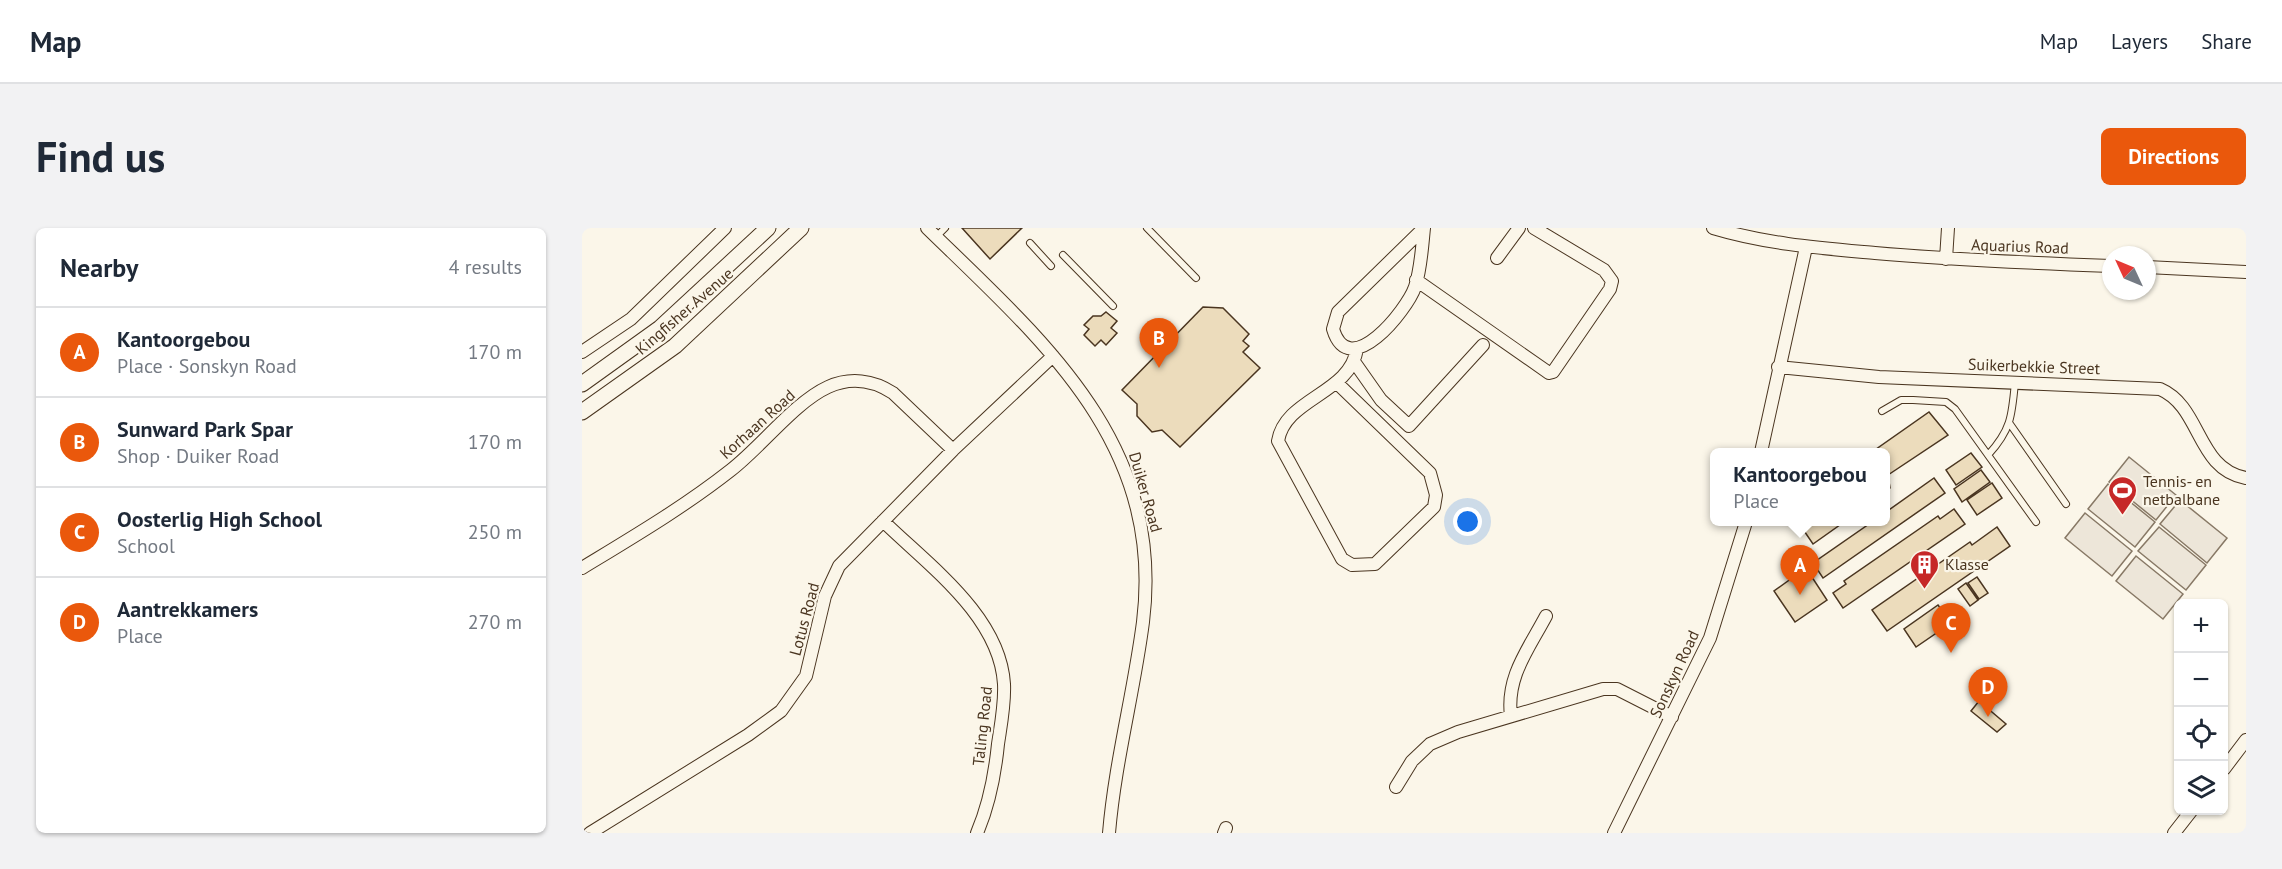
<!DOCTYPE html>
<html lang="en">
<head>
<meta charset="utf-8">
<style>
  :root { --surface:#fff; --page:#f2f2f3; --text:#1f2937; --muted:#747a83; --line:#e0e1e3; --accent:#ea580c }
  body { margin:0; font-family:"PT Sans",sans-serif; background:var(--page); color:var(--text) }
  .controls { position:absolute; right:18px; bottom:18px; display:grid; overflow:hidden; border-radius:9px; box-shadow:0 2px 4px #0004 }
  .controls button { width:54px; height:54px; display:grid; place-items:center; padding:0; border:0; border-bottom:2px solid var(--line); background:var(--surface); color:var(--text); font:30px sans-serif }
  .compass { position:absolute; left:1520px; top:18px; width:54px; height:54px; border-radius:50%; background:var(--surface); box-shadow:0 2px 4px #0004; rotate:314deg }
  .you { position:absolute; left:886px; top:294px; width:21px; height:21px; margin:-15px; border:4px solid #fff; border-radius:50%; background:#1a73e8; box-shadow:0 0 0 9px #1a73e833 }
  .badge { display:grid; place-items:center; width:39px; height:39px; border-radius:50%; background:var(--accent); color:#fff; font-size:20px; font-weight:700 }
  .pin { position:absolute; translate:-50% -50px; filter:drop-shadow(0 2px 3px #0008) }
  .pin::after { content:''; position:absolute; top:32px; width:21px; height:18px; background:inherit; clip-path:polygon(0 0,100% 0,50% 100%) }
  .popup { position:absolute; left:1128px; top:220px; width:180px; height:78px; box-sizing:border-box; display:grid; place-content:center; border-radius:9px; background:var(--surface); filter:drop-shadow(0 2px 4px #0005); font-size:20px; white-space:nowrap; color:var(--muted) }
  .popup b { font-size:22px; color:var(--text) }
  .popup::after { content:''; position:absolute; left:50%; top:100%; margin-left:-12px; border:12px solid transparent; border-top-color:var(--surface) }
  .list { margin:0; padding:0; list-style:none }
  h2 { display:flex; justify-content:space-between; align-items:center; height:78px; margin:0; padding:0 24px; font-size:26px }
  h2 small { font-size:20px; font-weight:400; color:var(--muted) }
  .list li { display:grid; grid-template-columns:39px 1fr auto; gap:18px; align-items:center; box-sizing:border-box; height:90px; padding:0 24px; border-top:2px solid var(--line) }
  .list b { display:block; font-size:22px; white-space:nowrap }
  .list p { margin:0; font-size:20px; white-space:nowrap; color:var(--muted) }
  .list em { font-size:20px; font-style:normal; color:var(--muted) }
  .icon { flex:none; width:33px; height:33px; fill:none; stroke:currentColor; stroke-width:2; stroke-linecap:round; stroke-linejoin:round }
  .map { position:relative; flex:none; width:1664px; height:605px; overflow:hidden; border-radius:9px }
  header { display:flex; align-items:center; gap:36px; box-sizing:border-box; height:84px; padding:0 30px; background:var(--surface); border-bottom:2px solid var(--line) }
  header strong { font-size:28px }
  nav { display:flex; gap:33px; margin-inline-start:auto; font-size:21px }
  .intro { display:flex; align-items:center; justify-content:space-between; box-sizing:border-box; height:144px; padding:0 36px }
  h1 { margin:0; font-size:42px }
  .button { padding:15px 27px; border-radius:9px; background:var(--accent); color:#fff; font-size:21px; font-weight:700 }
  main { display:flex; gap:36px; padding:0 36px }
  aside { flex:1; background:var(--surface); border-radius:9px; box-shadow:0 2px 4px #0004 }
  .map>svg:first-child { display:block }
  .green { fill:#ede6d9; stroke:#887966; stroke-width:1.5 }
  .building { fill:#ecdcbc; stroke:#4a3520; stroke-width:1.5 }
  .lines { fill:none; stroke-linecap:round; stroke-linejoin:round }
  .service-casing { stroke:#4a3520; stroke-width:8 }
  .minor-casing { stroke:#4a3520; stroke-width:14 }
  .tertiary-casing { stroke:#4a3520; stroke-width:17 }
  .service { stroke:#fbf6e9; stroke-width:6 }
  .minor { stroke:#fbf6e9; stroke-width:12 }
  .tertiary { stroke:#fbf6e9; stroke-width:15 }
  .labels { text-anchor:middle; stroke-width:4.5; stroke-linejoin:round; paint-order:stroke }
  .street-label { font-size:16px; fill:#4a3520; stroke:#fbf6e9 }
  .poi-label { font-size:16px; fill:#4a3520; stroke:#fbf6e9; text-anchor:start }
</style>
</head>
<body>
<header>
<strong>Map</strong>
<nav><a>Map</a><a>Layers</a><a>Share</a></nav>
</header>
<div class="intro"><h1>Find us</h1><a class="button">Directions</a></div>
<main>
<aside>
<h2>Nearby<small>4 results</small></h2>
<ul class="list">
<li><span class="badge">A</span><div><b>Kantoorgebou</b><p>Place · Sonskyn Road</p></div><em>170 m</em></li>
<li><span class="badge">B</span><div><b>Sunward Park Spar</b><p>Shop · Duiker Road</p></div><em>170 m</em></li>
<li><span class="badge">C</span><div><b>Oosterlig High School</b><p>School</p></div><em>250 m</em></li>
<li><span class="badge">D</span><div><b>Aantrekkamers</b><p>Place</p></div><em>270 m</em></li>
</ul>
</aside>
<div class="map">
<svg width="1664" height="605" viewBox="0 0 1664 605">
  <rect width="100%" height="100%" fill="#fbf6e9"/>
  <path class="green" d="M1547,229L1594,267L1574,292L1527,254Z
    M1526,256L1573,294L1553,319L1506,281Z
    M1598,272L1645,310L1625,335L1578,296Z
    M1503,285L1550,323L1530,348L1483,310Z
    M1577,299L1624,337L1604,362L1556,323Z
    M1554,328L1601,366L1581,391L1534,353Z"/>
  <path class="building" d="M380,0H440L408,31Z
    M621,79L641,80L667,106L661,113L667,118L661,124L678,140L598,219L580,202L570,204L555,188V176L540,162Z
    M524,84L535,93L529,100L535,105L524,117L519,112L513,118L502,107L507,101L502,97L511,88H519Z
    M1347,184L1366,207L1306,247L1308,260L1304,263V224H1290Z
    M1389,225L1400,239L1374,257L1364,242Z
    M1399,242L1408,254L1380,274L1372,261Z
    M1352,250L1363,265L1241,350L1231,335L1290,294H1304V284Z
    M1410,255L1420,270L1395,287L1385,272Z
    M1372,281L1383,296L1261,380L1251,365L1264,356L1262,353L1356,288L1358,291Z
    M1216,294H1262L1231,316Z
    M1415,299L1428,318L1305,403L1290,382L1388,314L1390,317Z
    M1224,340L1245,372L1213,394L1192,363Z
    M1395,349L1406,365L1397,371L1386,355Z
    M1384,355L1396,372L1388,378L1376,361Z
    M1356,377L1369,395L1334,419L1322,401Z
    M1397,473L1424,496L1415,504L1389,483Z"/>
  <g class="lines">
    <defs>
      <path id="service" d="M565,0L614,50
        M354,9L363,0
        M448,15L469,38
        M481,27L531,78
        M1300,183L1319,172H1331L1364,174L1373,181L1454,294
        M1428,196L1484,276
        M1406,227C1429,202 1430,188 1433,154"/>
      <path id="minor" d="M345,0C461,113 583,215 561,394C552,464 533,534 527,605
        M842,0C840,19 839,41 833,59C825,82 767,155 751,101L756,84Z
        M1131,0C1184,16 1238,20 1293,25C1371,32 1450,35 1529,38
        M915,30L937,0
        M1364,31L1366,0
        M1565,39L1664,44
        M834,52L967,145L971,144L1028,61L1030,53L1022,42L952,0
        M0,124L49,91L143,0
        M773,135L799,172L827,198L901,117
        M1196,139L1297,149L1578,161C1620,179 1614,241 1664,250
        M756,156L848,245L854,267L852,279L793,336L770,337L760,331L696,213C703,170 768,166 775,121
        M1179,224L1224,19
        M301,293C346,337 418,388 422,456C423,476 419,496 416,516C413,546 407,577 395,605
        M0,340C51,309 102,279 149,242C179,219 213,174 246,159C268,149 291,152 311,165L371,222
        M929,488C924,449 946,422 964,388
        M1642,541L1664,512
        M814,559L830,533L848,516L876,504L1021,461H1035L1090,489
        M8,605L166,507L199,483L224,448L243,368L257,338L371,222L471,128
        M642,605L644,600
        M1032,605L1128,410L1164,294
        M1592,605L1610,582"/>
      <path id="tertiary" d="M0,156L78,100L186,0
        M0,184L93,118L219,0"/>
    </defs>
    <use href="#service" class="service-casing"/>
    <use href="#minor" class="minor-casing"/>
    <use href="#tertiary" class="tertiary-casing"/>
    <use href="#service" class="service"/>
    <use href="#minor" class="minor"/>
    <use href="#tertiary" class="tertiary"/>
  </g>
  <defs>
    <symbol id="stadium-pin" viewBox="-11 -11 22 30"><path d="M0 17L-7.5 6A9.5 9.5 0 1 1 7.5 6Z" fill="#c62828" stroke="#fbf6e9"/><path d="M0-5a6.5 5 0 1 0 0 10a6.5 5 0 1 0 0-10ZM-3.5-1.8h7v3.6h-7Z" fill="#fff"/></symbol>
    <symbol id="building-pin" viewBox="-11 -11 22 30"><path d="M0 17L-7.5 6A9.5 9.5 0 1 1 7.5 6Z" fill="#c62828" stroke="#fbf6e9"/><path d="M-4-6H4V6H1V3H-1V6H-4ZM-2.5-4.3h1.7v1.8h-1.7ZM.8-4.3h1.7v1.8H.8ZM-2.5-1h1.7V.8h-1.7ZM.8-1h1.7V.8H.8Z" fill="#fff"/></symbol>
  </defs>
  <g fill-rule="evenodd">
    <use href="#stadium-pin" x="1524" y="246" width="33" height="45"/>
    <use href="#building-pin" x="1326" y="320" width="33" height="45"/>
  </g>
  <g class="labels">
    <g class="street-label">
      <text transform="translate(1438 18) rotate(2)" y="6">Aquarius Road</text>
      <text transform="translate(102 83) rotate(-41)" y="6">Kingfisher Avenue</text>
      <text transform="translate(1452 138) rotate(2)" y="6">Suikerbekkie Street</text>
      <text transform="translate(175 196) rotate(-42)" y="6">Korhaan Road</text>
      <text transform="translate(564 264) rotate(74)" y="6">Duiker Road</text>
      <text transform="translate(222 391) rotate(-75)" y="6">Lotus Road</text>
      <text transform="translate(1092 446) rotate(-65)" y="6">Sonskyn Road</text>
      <text transform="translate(400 498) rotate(-84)" y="6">Taling Road</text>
    </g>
    <g class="poi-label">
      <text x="1561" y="259">Tennis- en<tspan x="1561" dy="18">netbalbane</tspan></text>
      <text x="1363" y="342">Klasse</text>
    </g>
  </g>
</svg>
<div class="controls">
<button>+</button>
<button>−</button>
<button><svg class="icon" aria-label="locate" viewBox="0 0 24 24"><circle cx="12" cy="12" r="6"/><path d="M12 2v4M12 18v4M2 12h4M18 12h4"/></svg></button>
<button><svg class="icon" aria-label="layers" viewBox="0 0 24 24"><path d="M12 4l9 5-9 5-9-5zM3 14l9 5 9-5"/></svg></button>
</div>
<svg class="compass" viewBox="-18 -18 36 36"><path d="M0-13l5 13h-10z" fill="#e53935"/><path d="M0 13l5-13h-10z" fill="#747a83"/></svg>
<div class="you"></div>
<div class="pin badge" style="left:1218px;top:367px">A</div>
<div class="popup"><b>Kantoorgebou</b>Place</div>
<div class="pin badge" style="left:577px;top:140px">B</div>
<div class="pin badge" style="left:1369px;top:425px">C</div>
<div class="pin badge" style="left:1406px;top:489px">D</div>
</div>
</main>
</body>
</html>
